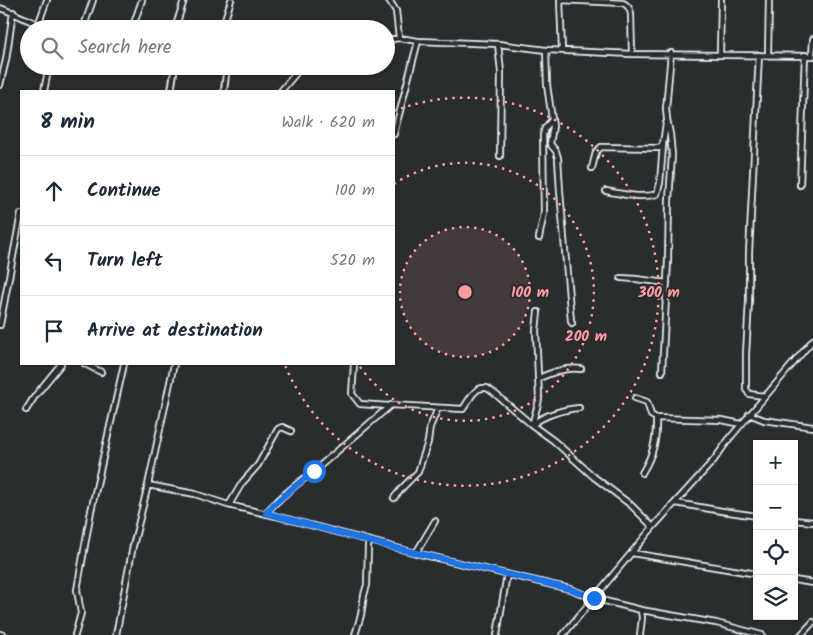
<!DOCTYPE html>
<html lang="en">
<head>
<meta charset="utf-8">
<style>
  :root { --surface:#fff; --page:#f6f6f7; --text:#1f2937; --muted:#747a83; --line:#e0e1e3 }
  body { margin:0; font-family:Kalam,sans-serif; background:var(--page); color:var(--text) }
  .controls { position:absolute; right:15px; bottom:15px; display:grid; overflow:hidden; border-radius:0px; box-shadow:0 1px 4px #0004 }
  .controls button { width:45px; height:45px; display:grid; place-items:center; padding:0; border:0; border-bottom:1px solid var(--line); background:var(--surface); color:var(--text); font:25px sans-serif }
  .stop { position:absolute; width:15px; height:15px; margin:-11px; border:4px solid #1a73e8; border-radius:50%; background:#fff }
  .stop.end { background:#1a73e8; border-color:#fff; box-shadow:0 1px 5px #0008 }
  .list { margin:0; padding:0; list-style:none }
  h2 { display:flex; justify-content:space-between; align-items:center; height:65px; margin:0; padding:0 20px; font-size:21px }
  h2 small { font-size:16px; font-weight:400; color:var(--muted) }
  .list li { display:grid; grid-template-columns:32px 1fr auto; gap:15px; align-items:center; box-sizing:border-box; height:70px; padding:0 20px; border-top:1px solid var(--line) }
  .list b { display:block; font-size:19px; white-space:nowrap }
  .list em { font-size:16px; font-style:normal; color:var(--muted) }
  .icon { flex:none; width:28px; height:28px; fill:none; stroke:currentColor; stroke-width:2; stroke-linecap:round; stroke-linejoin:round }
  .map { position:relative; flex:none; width:813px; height:635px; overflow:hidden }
  .search { position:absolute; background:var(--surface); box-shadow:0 1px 4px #0004; left:20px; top:20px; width:375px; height:55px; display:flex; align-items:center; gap:12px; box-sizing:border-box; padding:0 18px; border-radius:28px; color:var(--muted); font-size:19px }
  .panel { position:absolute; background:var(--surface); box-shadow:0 1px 4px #0004; left:20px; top:90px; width:375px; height:275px; border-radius:0px }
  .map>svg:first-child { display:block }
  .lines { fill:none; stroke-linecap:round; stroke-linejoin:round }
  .minor-casing { stroke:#e8f1f8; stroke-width:8 }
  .minor { stroke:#2a2d2e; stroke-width:4.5 }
  .route { stroke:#1a73e8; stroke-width:6 }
  .ring { fill:none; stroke:#ff9aa2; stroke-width:2.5; stroke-dasharray:2.5 5 }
  .centre { fill:#ff9aa2; stroke:#2a2d2e; stroke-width:2.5 }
  .ring-label { font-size:15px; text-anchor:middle; font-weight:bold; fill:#ff9aa2; stroke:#2a2d2e; stroke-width:4; stroke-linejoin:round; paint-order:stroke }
</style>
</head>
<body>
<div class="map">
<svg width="813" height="635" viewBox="0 0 813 635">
  <rect width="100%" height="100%" fill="#2a2d2e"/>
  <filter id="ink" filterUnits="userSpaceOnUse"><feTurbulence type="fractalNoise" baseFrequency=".02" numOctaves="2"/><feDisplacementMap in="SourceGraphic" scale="10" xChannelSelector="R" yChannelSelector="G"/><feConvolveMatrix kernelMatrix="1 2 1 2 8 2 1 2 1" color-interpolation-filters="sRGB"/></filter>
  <g filter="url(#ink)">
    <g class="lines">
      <defs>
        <path id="minor" d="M389,0L396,11L399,38
          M560,0L623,3C628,5 630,8 631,14L632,54
          M560,0L562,50
          M0,8C17,14 33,23 50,29
          M38,25L47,0
          M83,29L93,0
          M132,29L142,0
          M175,29L184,0
          M222,29L231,0
          M386,40L399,38L418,41L498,44L546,50L632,54L813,56
          M498,44L501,72L500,156
          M546,50L547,85L553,126L550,144L556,151L558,158L560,191L571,321L572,323
          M720,54L721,0
          M759,55L749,253V301L746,354V389L749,394L764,396
          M768,55L769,0
          M812,56L813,39
          M0,85L6,60L13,12
          M44,91L49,66
          M171,91L175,66
          M224,91L227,66
          M281,91L302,66
          M394,134L418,41
          M592,168L596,152L601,147L659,148L663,144L666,123
          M800,185L805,55
          M606,191C622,194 641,199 657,194L660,183L663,145
          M539,238L544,213L543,135L545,128L552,120
          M621,278L636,279L667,283
          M538,312L536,330L539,398L538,404L532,425C543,415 565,409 579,408
          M0,325L21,214
          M85,364L101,372
          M354,364L352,394L360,404L389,406
          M662,372L668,261L669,200L672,155L670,134L667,119L666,109L671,53
          M539,378C553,372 566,367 581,369
          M635,398L647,402L651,415L656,418L722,420L741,424
          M26,410L35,396L61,364
          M749,414L764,420L813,427
          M642,473C653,455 657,440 656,418
          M148,485L195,494L228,505L276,516L416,553L570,589L593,598L641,610L642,618L640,635
          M394,498L403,487L418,472L428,442L430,427L438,408
          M676,503L722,511L757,516
          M229,505L242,483L258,465L278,429L282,427L291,431
          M266,513C280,497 297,484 314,471L391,405L463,409L472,395L478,389L483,388H487L494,393L532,425L554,441L594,477L631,505L653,527
          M794,520L813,522
          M416,553L435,521
          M632,553L757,574
          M794,580L813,583
          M641,610L716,623L762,635
          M0,634L3,635
          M75,635L81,613L77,590L91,511L124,364
          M116,635L133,546L148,485L174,364
          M355,635L361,615L364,595L367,585L368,547L369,541
          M497,635L507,574
          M563,635L653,527L714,460L729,439L813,340
          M801,635L813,622"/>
      </defs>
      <use href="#minor" class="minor-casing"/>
      <use href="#minor" class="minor"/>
    </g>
  </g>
  <g class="lines" filter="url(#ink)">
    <path class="route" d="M314,471L274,504L266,513L383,545L570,589L594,598"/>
  </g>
  <circle cx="465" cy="292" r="65" fill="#ff9aa2" fill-opacity=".12"/>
  <g class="ring">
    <circle cx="465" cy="292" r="65"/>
    <path d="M394 184A129 129 0 1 1 358 364"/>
    <path d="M394 111A194 194 0 1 1 285 365"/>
  </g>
  <circle cx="465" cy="292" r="8" class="centre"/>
  <g class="ring-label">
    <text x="530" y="297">100 m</text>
    <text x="659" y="297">300 m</text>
    <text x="586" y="341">200 m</text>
  </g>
</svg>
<div class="controls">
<button>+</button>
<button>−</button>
<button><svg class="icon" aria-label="locate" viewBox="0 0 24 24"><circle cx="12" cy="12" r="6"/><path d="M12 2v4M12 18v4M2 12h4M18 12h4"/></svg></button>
<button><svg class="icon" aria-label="layers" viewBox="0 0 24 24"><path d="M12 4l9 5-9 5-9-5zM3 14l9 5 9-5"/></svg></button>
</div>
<div class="stop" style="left:314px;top:471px"></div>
<div class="stop end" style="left:594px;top:598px"></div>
<div class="search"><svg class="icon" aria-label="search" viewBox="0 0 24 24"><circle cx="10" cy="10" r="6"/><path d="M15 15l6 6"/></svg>Search here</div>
<section class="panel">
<h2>8 min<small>Walk · 620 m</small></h2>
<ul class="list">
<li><svg class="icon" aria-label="ahead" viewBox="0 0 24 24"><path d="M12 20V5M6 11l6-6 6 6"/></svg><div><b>Continue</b></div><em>100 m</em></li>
<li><svg class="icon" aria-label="left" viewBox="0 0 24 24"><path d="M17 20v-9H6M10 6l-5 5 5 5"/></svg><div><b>Turn left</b></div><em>520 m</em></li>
<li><svg class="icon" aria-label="arrive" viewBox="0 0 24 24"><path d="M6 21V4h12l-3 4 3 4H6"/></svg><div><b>Arrive at destination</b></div></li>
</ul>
</section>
</div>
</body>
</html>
